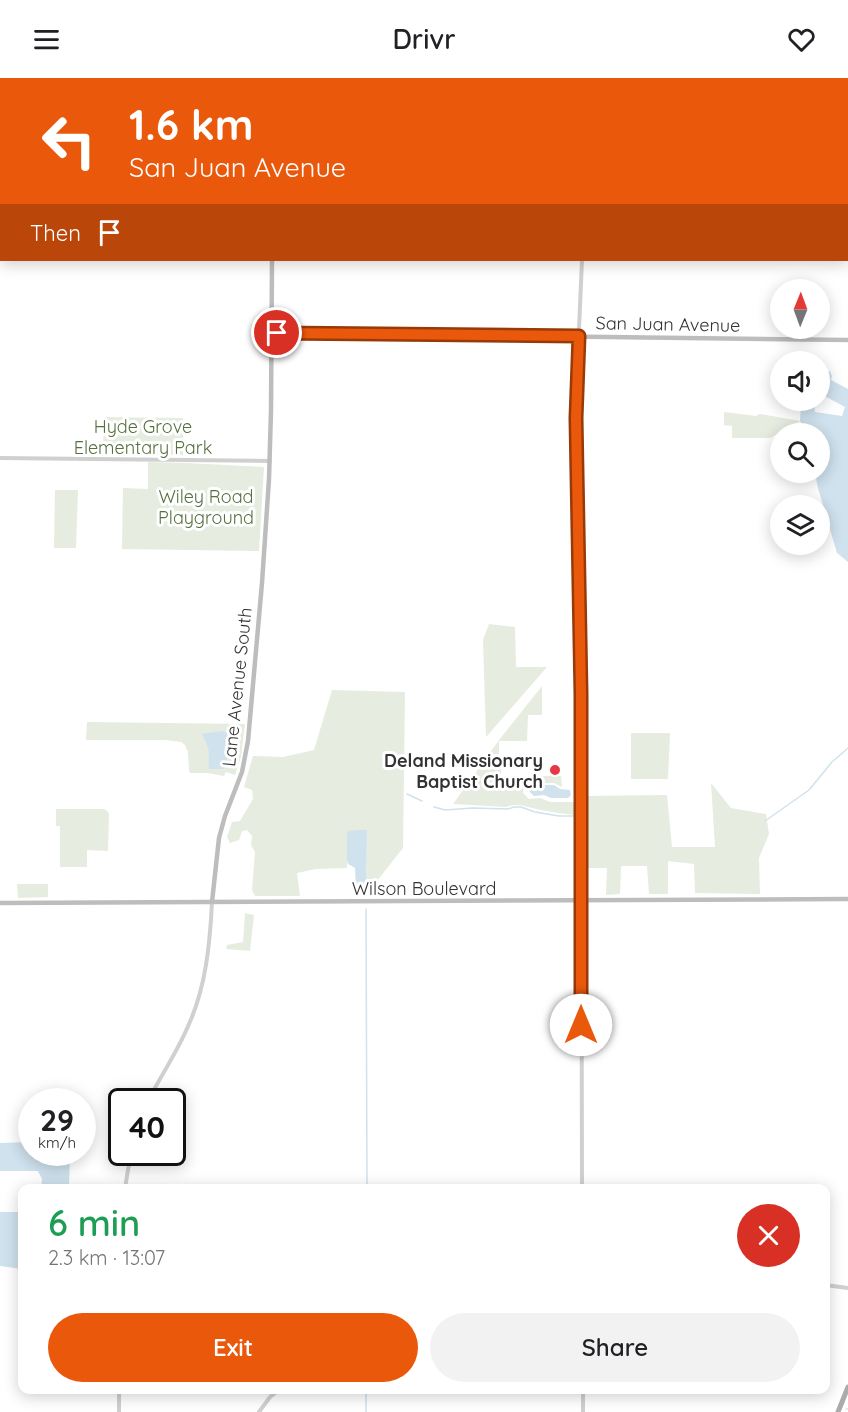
<!DOCTYPE html>
<meta charset="utf-8">
<style>
body{margin:0;font-family:Quicksand,sans-serif;background:#f2f2f2;color:#202124;height:100vh;display:flex;flex-direction:column;font-size:22px;white-space:nowrap}
*{box-sizing:border-box;margin:0}
p{font-size:20px;color:#757577}
.icon{flex:none;width:33px;height:33px;fill:none;stroke:currentColor;stroke-width:2;stroke-linecap:round;stroke-linejoin:round}
.map{position:relative;flex:1;overflow:hidden}
.drawer{position:absolute;left:18px;top:1106px;width:812px;height:210px;display:flex;flex-direction:column;background:#fff;border-radius:12px;box-shadow:0 3px 15px #0003}
.drawer>*{flex:none}
.banner{position:absolute;left:0px;top:0px;width:849px;height:183px;box-shadow:0 3px 15px #0003;background:#ea580c;color:#fff;overflow:hidden}
.needle{width:39px;rotate:1deg}
.fabs{position:absolute;left:770px;top:201px;display:grid;gap:12px}
.fabs a{display:grid;place-items:center;width:60px;height:60px;border-radius:50%;background:#fff;box-shadow:0 3px 15px #0003;font-size:30px}
.speed{position:absolute;left:18px;top:1010px;display:flex;gap:12px;font-size:30px;font-weight:700;text-align:center}
.speed>*{display:grid;place-content:center;width:78px;height:78px;border-radius:50%;background:#fff;box-shadow:0 3px 15px #0003;line-height:1}
.speed small{font-size:15px;font-weight:400}
.speed .limit{border:3px solid #111;border-radius:9px;background:#fff;color:#111}
.pin{position:absolute;display:grid;place-items:center;width:51px;height:51px;color:#fff;margin:-26px;border:3px solid #fff;border-radius:50%;box-shadow:0 2px 6px #0007}
.me{position:absolute;width:66px;margin:-33px;rotate:0deg;stroke-linejoin:round;filter:drop-shadow(0 0 4px #0008)}
.turn{display:flex;align-items:center;gap:21px;height:126px;padding:0 30px;font-size:27px}
.turn .icon{width:78px;height:78px;stroke-width:2.5}
.turn b{display:block;font-size:42px;line-height:51px}
.then{display:flex;align-items:center;height:57px;padding:0 30px;background:#0003;gap:12px;font-size:22px}
.round{display:grid;place-items:center;flex:none;width:63px;height:63px;border-radius:32px;background:#f2f2f2}
.head{display:flex;align-items:center;justify-content:space-between;height:102px;padding:0 30px}
h1{font-size:36px;font-weight:600;line-height:45px;color:#1e9e55}
.primary-button{display:flex;gap:12px;margin-top:auto;padding:12px 30px}
.primary-button a{flex:1;height:69px;border-radius:36px;background:#ea580c;color:#fff;font-size:24px;font-weight:600;line-height:69px;text-align:center}
.primary-button a+a{background:#f2f2f2;color:#202124}
header{display:flex;justify-content:space-between;align-items:center;height:78px;padding:0 30px;background:#fff;font-size:27px;font-weight:600}
.map>svg:first-child{display:block}
</style>
<header><svg class="icon" aria-label="menu" viewBox="0 0 24 24"><path d="M4 6h16M4 12h16M4 18h16"/></svg>Drivr<svg class="icon" aria-label="heart" viewBox="0 0 24 24"><path d="M12 20l-8-8c-3-5 5-10 8-4 3-6 11-1 8 4z"/></svg></header>
<div class="map">
<svg width="848" height="1334" viewBox="0 0 848 1334">
<rect width="100%" height="100%" fill="#fff"/>
<path fill="#e6ecdf" d="M389 0H840V1L389 2Z
M724 334 756 338 760 336 800 343 770 360H732V348L724 347Z
M104 339 183 340V377L103 376Z
M148 384 186 385 264 389 259 473 122 471 123 410 148 411Z
M55 412H78L76 470H54Z
M489 546 515 549 516 589H547L486 659 483 562Z
M542 608V637H528L527 663H499V681L501 682V698H561L562 709 554 705H524L523 715 529 721 540 720 550 724H576V737C564 736 552 734 541 732 529 730 518 724 506 729L453 726 499 662Z
M332 612 405 614 403 770 373 808 369 809 366 807 367 753H349L347 790 316 791 297 795 300 818H255L252 812 255 774 251 767 252 758 247 752 242 753 239 762 230 765 227 759 232 744 240 743 253 721 252 712 244 709 253 678 283 679 314 672Z
M87 644 245 646 241 678 235 697 226 694 224 698 207 695H190L189 692 188 674 185 667 181 664 166 662H86Z
M631 655H670L668 701H631Z
M711 705 731 730 766 736 769 756 759 780 760 816 695 815 694 786 668 783V816H649L647 788H621L620 816 606 817 607 790H585L586 718 667 717 672 769H715Z
M56 731H104L107 733 109 736 108 773 87 772V789H60V748H56Z
M17 806H48V819L18 820Z
M245 835 254 837 250 873 226 871 227 867 243 864Z"/>
<path fill="#cfe2ee" d="M830 293 832 298 831 302 848 311V484L837 475 818 410 815 395 819 394V387L823 382 825 360H819V356L807 355 800 343 801 323H814L815 334 842 338 845 329 819 315V300Z
M222 653 227 655V688L223 691H209C208 684 210 677 208 670 207 665 204 661 202 656Z
M529 707H554L560 711 570 712 571 717 568 720H551L544 717 534 718 527 711Z
M357 752H367L366 812 363 815 356 814 355 790 348 786 347 782V755L349 753Z
M31 1064 32 1074H70L69 1110H41L42 1101 38 1093H0V1065Z
M0 1134H22V1191L0 1188Z"/>
<g fill="none" stroke-linecap="round" stroke-linejoin="round">
<path stroke="#cfe2ee" stroke-width="1.5" d="M407 716 422 723
M434 729 445 732 473 730 508 731 514 729H521L535 734 559 738H576
M765 743 809 712 832 684 848 670
M366 831 367 1110
M682 1311 695 1313
M846 1331H848
M366 1334V1311"/>
<path stroke="#d0d0d0" stroke-width="4" d="M0 119H2
M582 182 576 320 581 616 582 1110
M0 380 270 383
M148 1023C161 997 178 973 189 946 206 908 210 865 212 824
M125 1110 131 1074
M825 1207 848 1210
M119 1334V1311
M259 1334 270 1319 280 1311
M583 1334V1311"/>
<path stroke="#bdbdbd" stroke-width="4.5" d="M274 2V0
M272 255 848 262
M212 824 219 760 225 738 242 694 248 663 262 505 269 401 271 332 272 182
M0 825 848 821"/>
<path stroke="#ababab" stroke-width="5" d="M838 1334 848 1309"/>
</g>
<g fill="none" stroke-linecap="round" stroke-linejoin="round">
<defs>
<path id="route" d="M277 255 579 258 576 340 581 616V947"/>
</defs>
<use href="#route" stroke="#983908" stroke-width="15"/>
<use href="#route" stroke="#ea580c" stroke-width="10"/>
</g>
<circle fill="#e63946" stroke="#fff" stroke-width="2" cx="555" cy="692" r="6"/>
<g text-anchor="middle" dominant-baseline="central" stroke-width="6" stroke-linejoin="round" paint-order="stroke">
<g font-size="18" fill="#333" stroke="#fff">
<text transform="translate(668 246) rotate(1)">San Juan Avenue</text>
<text transform="translate(237 609) rotate(-84)">Lane Avenue South</text>
<text x="424" y="810">Wilson Boulevard</text>
</g>
<g font-size="18" fill="#56703f" stroke="#fff">
<text x="143" y="348">Hyde Grove<tspan x="143" dy="21">Elementary Park</tspan></text>
<text x="206" y="418">Wiley Road<tspan x="206" dy="21">Playground</tspan></text>
</g>
<g font-size="18" font-weight="bold" fill="#333" stroke="#fff" text-anchor="end">
<text x="543" y="682">Deland Missionary<tspan x="543" dy="21">Baptist Church</tspan></text>
</g>
</g>
</svg>
<div class="fabs">
<a><svg class="needle" viewBox="-14 -14 28 28"><path d="M0-13l5 13h-10z" fill="#e53935"/><path d="M0 13l5-13h-10z" fill="#757577"/></svg></a>
<a><svg class="icon" aria-label="sound" viewBox="0 0 24 24"><path d="M4 9h4l5-4v14l-5-4H4zM17 9q2 3 0 6"/></svg></a>
<a><svg class="icon" aria-label="search" viewBox="0 0 24 24"><circle cx="10" cy="10" r="6"/><path d="M15 15l6 6"/></svg></a>
<a><svg class="icon" aria-label="layers" viewBox="0 0 24 24"><path d="M12 4l9 5-9 5-9-5zM3 14l9 5 9-5"/></svg></a>
</div>
<div class="speed"><div>29<small>km/h</small></div><div class="limit">40</div></div>
<div class="pin" style="left:277px;top:255px;background:#d93025"><svg class="icon" aria-label="arrive" viewBox="0 0 24 24"><path d="M6 21V4h12l-3 4 3 4H6"/></svg></div>
<svg class="me" style="left:581px;top:947px" viewBox="-20 -20 40 40"><circle r="19" fill="#fff"/><path d="M0-13L10 11 0 6-10 11z" fill="#ea580c"/></svg>
<div class="banner">
<div class="turn"><svg class="icon" aria-label="left" viewBox="0 0 24 24"><path d="M17 20v-9H6M10 6l-5 5 5 5"/></svg><div><b>1.6 km</b>San Juan Avenue</div></div>
<div class="then">Then<svg class="icon" aria-label="arrive" viewBox="0 0 24 24"><path d="M6 21V4h12l-3 4 3 4H6"/></svg></div>
</div>
<section class="drawer">
<div class="head"><div><h1>6 min</h1><p>2.3 km · 13:07</p></div><a class="round" style="background:#d93025;color:#fff"><svg class="icon" aria-label="close" viewBox="0 0 24 24"><path d="M6 6l12 12M18 6L6 18"/></svg></a></div>
<div class="primary-button"><a>Exit</a><a>Share</a></div>
</section>
</div>
